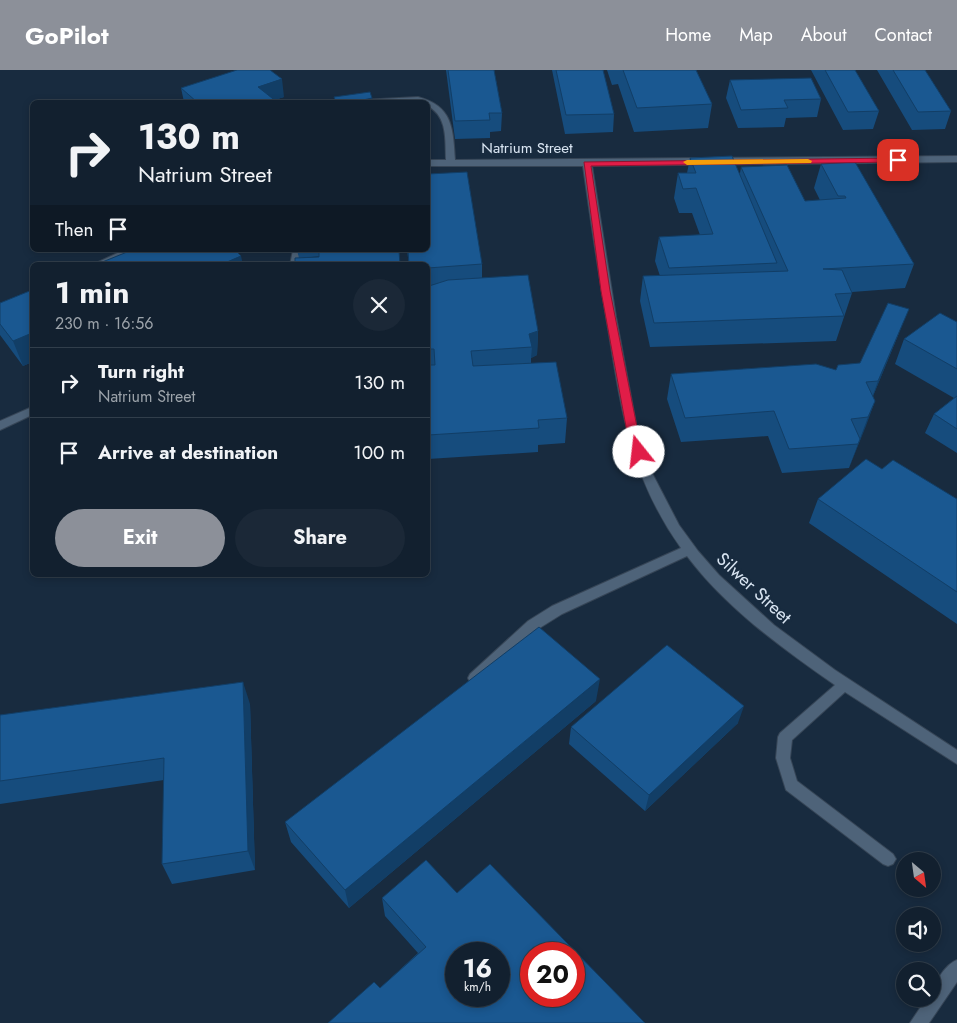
<!DOCTYPE html>
<meta charset="utf-8">
<style>
body{margin:0;font-family:Jost,sans-serif;background:#1b2837;color:#f1f3f6;height:100vh;display:flex;flex-direction:column;font-size:19px;white-space:nowrap}
*{box-sizing:border-box;margin:0}
p{font-size:16px;color:#9ca3aa}
.icon{flex:none;width:28px;height:28px;fill:none;stroke:currentColor;stroke-width:2;stroke-linecap:round;stroke-linejoin:round}
.map{position:relative;flex:1;overflow:hidden}
.sheet{position:absolute;left:30px;top:192px;width:400px;height:315px;display:flex;flex-direction:column;background:#12202f;border-radius:8px;box-shadow:0 2px 8px #0003,0 0 0 1px #313e4b}
.sheet>*{flex:none}
.banner{position:absolute;left:30px;top:30px;width:400px;height:152px;border-radius:8px;box-shadow:0 2px 8px #0003,0 0 0 1px #313e4b;background:#12202f;color:#f1f3f6;overflow:hidden}
.needle{width:32px;rotate:151deg}
.tools{position:absolute;left:896px;top:782px;display:grid;gap:10px}
.tools a{display:grid;place-items:center;width:45px;height:45px;border-radius:50%;background:#12202f;box-shadow:0 2px 8px #0003,0 0 0 1px #313e4b;font-size:25px}
.speed{position:absolute;left:445px;top:872px;display:flex;gap:10px;font-size:25px;font-weight:700;text-align:center}
.speed>*{display:grid;place-content:center;width:65px;height:65px;border-radius:50%;background:#12202f;box-shadow:0 2px 8px #0003,0 0 0 1px #313e4b;line-height:1}
.speed small{font-size:12px;font-weight:400}
.speed .limit{border:8px solid #d22;background:#fff;color:#111}
.pin{position:absolute;display:grid;place-items:center;width:42px;height:42px;color:#fff;margin:-21px;border-radius:10px;box-shadow:0 2px 8px #0006}
.me{position:absolute;width:55px;margin:-28px;rotate:344deg;stroke-linejoin:round;filter:drop-shadow(0 0 4px #0008)}
.turn{display:flex;align-items:center;gap:18px;height:105px;padding:0 25px;font-size:22px}
.turn .icon{width:65px;height:65px;stroke-width:2.5}
.turn b{display:block;font-size:35px;line-height:42px}
.then{display:flex;align-items:center;height:48px;padding:0 25px;background:#0003;gap:10px;font-size:19px}
.round{display:grid;place-items:center;flex:none;width:52px;height:52px;border-radius:26px;background:#1b2837}
.head{display:flex;align-items:center;justify-content:space-between;height:85px;padding:0 25px}
h1{font-size:30px;font-weight:700;line-height:38px}
.action{display:flex;gap:10px;margin-top:auto;padding:10px 25px}
.action a{flex:1;height:58px;border-radius:30px;background:#8c9099;color:#fff;font-size:20px;font-weight:700;line-height:58px;text-align:center}
.action a+a{background:#1b2837;color:#f1f3f6}
ul{padding:0;list-style:none}
li{display:flex;align-items:center;gap:15px;height:70px;padding:0 25px;border-top:1px solid #313e4b}
li div{flex:1}
li b{display:block;font-size:19px}
li em{font-style:normal}
header{display:flex;align-items:center;gap:30px;box-sizing:border-box;height:70px;padding:0 25px;background:#8c9099;color:#fff}
header strong{font-size:24px}
nav{display:flex;gap:28px;margin-inline-start:auto;font-size:18px}
.map>svg:first-child{display:block}
</style>
<header>
<strong>GoPilot</strong>
<nav><a>Home</a><a>Map</a><a>About</a><a>Contact</a></nav>
</header>
<div class="map">
<svg width="957" height="953" viewBox="0 0 957 953">
<rect width="100%" height="100%" fill="#182b3f"/>
<g fill="none" stroke-linecap="round" stroke-linejoin="round">
<defs>
<path id="lane" d="M418 27C453 36 453 59 455 90L957 86V92L592 96 616 247 638 364 651 401 679 455 698 481 719 505 774 555 835 600 957 680V694L845 622 792 670 790 688 797 711 893 784 896 789 893 794 888 796 883 794 786 720 776 688 778 667 780 663 835 615C782 578 726 538 687 486L562 544 538 559 480 612 475 614 470 612 468 608 470 604 528 551 552 536 681 478C632 409 622 345 609 264 599 208 591 152 583 96H428V90H446C445 70 448 47 428 36V32H357L361 30Z
M124 180H137L105 195H92Z
M293 180H303L300 195H290Z
M32 337V345L0 360V351Z
M957 890V912L929 953H910L926 929H932C932 916 944 895 957 890Z"/>
</defs>
<use href="#lane" stroke="#364556" stroke-width="2"/>
<use href="#lane" fill="#4e6379" fill-rule="evenodd"/>
</g>
<path fill="#164c7d" d="M446 0H494L502 43 501 61 490 62V68L455 69Z
M552 0H603L614 44 613 62 565 64Z
M607 0H696L712 34 708 58 634 62 618 14 612 15Z
M811 0H855L879 41 873 59 843 60Z
M877 0H925L951 41 945 59 912 60Z
M730 10 821 29 817 47 786 48 784 57 738 58 726 28Z
M181 18 284 27 274 30 277 32H184Z
M690 88 740 103 741 97 805 131 820 130 814 118 821 94 914 194 905 218 852 222V223L836 271 650 277 640 231 643 206H660L655 191 659 167 700 165 692 143H679L674 128 678 103H687Z
M297 180H399L299 188Z
M407 180H428L482 194V208L538 261 537 285 531 288V293L567 348 565 373 538 375V382L428 389V226H430L429 217H428V195H409Z
M32 220V292L23 296 0 265V233Z
M957 252V383L925 363 934 344 954 328 895 294 904 269Z
M899 263 873 326 875 331 849 398 782 403 768 366 681 372 667 329 671 304 836 300 860 293Z
M882 399 957 429V554L809 453 818 429Z
M596 631 349 838 291 772 285 752Z
M250 634 255 800 172 814 162 794 164 710 0 734V645Z
M738 653 645 741 569 674 571 657Z
M457 823 645 953 380 918 418 883 385 846 382 828Z"/>
<path fill="#123e66" d="M282 9 284 27 268 32 258 17Z
M372 28 373 32H363V30Z
M241 186 243 195H220Z
M909 239 899 263 869 336 878 311Z
M538 261 537 285 531 288 532 277 529 264Z
M32 263V292L23 296 13 271Z
M875 331 866 356 849 398 868 347Z
M600 609 596 631 349 838 345 820Z
M243 612 250 634 255 800 248 781Z
M744 636 738 653 645 741 649 725Z"/>
<path fill="#1a5891" stroke="#123e66" fill-rule="evenodd" d="M237 0H270L282 9 258 17 277 32H197L181 18Z
M448 0H494L502 43H489L490 50 455 51Z
M556 0H603L614 44 566 45Z
M623 0H696L712 34 637 38Z
M825 0H855L879 41 848 42Z
M893 0H925L951 41 918 42Z
M811 8 821 29 784 30 788 38 741 40 730 10Z
M370 22 372 28 363 30 364 32H336L334 27Z
M732 86 777 193 669 198 659 167 713 164 696 118 683 119 678 103H696L690 88Z
M855 92 914 194 823 199 842 200 852 223 835 224 844 246 654 253 643 206 788 201 741 97 787 95 805 131 846 128 845 126H838L821 94Z
M467 102 482 194 428 198V195H409L408 180H428V104Z
M132 180H235L241 186 220 195H95Z
M319 180H399L400 195H295V188L319 187Z
M528 205 538 261 529 264 532 277 471 281 473 296 556 292 567 348 538 350 539 358 428 365V295H435L434 279H428V226H430L429 216 448 210Z
M32 220V263L13 271 0 254V233Z
M888 233 909 239 878 311 866 312 875 331 868 347 851 349 860 369 858 374 789 379 774 341 685 348 671 304 816 294 836 300 838 295 860 293Z
M940 243 957 252V299L904 269Z
M957 326V359L934 344Z
M866 389 882 399 893 390 957 429V522L818 429Z
M539 557 600 609 345 820 285 752Z
M667 575 744 636 649 725 571 657Z
M243 612 248 781 162 794 164 688 0 711V645Z
M426 790 457 823 490 794 645 953H328L374 912 380 918 426 877 382 828ZM456 884H499V926H456ZM531 884H574V926H531Z"/>
<path fill="#e11d48" stroke="#92132f" d="M898 88 903 90 901 92 591 96 610 221 638 362 644 382 642 384H635L627 362 601 221 584 92Z"/>
<path fill="#f59e0b" d="M808 89 812 91 811 93 687 95 683 92 687 90Z"/>
<g text-anchor="middle" dominant-baseline="central" stroke-width="5" stroke-linejoin="round" paint-order="stroke">
<g font-size="15" fill="#d9e5f2" stroke="#182b3f">
<text x="527" y="78">Natrium Street</text>
</g>
<g font-size="18" fill="#d9e5f2" stroke="#182b3f">
<text transform="translate(754 518) rotate(43)">Silwer Street</text>
</g>
</g>
</svg>
<div class="tools">
<a><svg class="needle" viewBox="-14 -14 28 28"><path d="M0-13l5 13h-10z" fill="#e53935"/><path d="M0 13l5-13h-10z" fill="#9ca3aa"/></svg></a>
<a><svg class="icon" aria-label="sound" viewBox="0 0 24 24"><path d="M4 9h4l5-4v14l-5-4H4zM17 9q2 3 0 6"/></svg></a>
<a><svg class="icon" aria-label="search" viewBox="0 0 24 24"><circle cx="10" cy="10" r="6"/><path d="M15 15l6 6"/></svg></a>
</div>
<div class="speed"><div>16<small>km/h</small></div><div class="limit">20</div></div>
<div class="pin" style="left:898px;top:90px;background:#d93025"><svg class="icon" aria-label="arrive" viewBox="0 0 24 24"><path d="M6 21V4h12l-3 4 3 4H6"/></svg></div>
<svg class="me" style="left:639px;top:382px" viewBox="-20 -20 40 40"><circle r="19" fill="#fff"/><path d="M0-13L10 11 0 6-10 11z" fill="#e11d48"/></svg>
<div class="banner">
<div class="turn"><svg class="icon" aria-label="right" viewBox="0 0 24 24"><path d="M7 20v-9h11M14 6l5 5-5 5"/></svg><div><b>130 m</b>Natrium Street</div></div>
<div class="then">Then<svg class="icon" aria-label="arrive" viewBox="0 0 24 24"><path d="M6 21V4h12l-3 4 3 4H6"/></svg></div>
</div>
<section class="sheet">
<div class="head"><div><h1>1 min</h1><p>230 m · 16:56</p></div><a class="round"><svg class="icon" aria-label="close" viewBox="0 0 24 24"><path d="M6 6l12 12M18 6L6 18"/></svg></a></div>
<ul>
<li><svg class="icon" aria-label="right" viewBox="0 0 24 24"><path d="M7 20v-9h11M14 6l5 5-5 5"/></svg><div><b>Turn right</b><p>Natrium Street</p></div><em>130 m</em></li>
<li><svg class="icon" aria-label="arrive" viewBox="0 0 24 24"><path d="M6 21V4h12l-3 4 3 4H6"/></svg><div><b>Arrive at destination</b></div><em>100 m</em></li>
</ul>
<div class="action"><a>Exit</a><a>Share</a></div>
</section>
</div>
